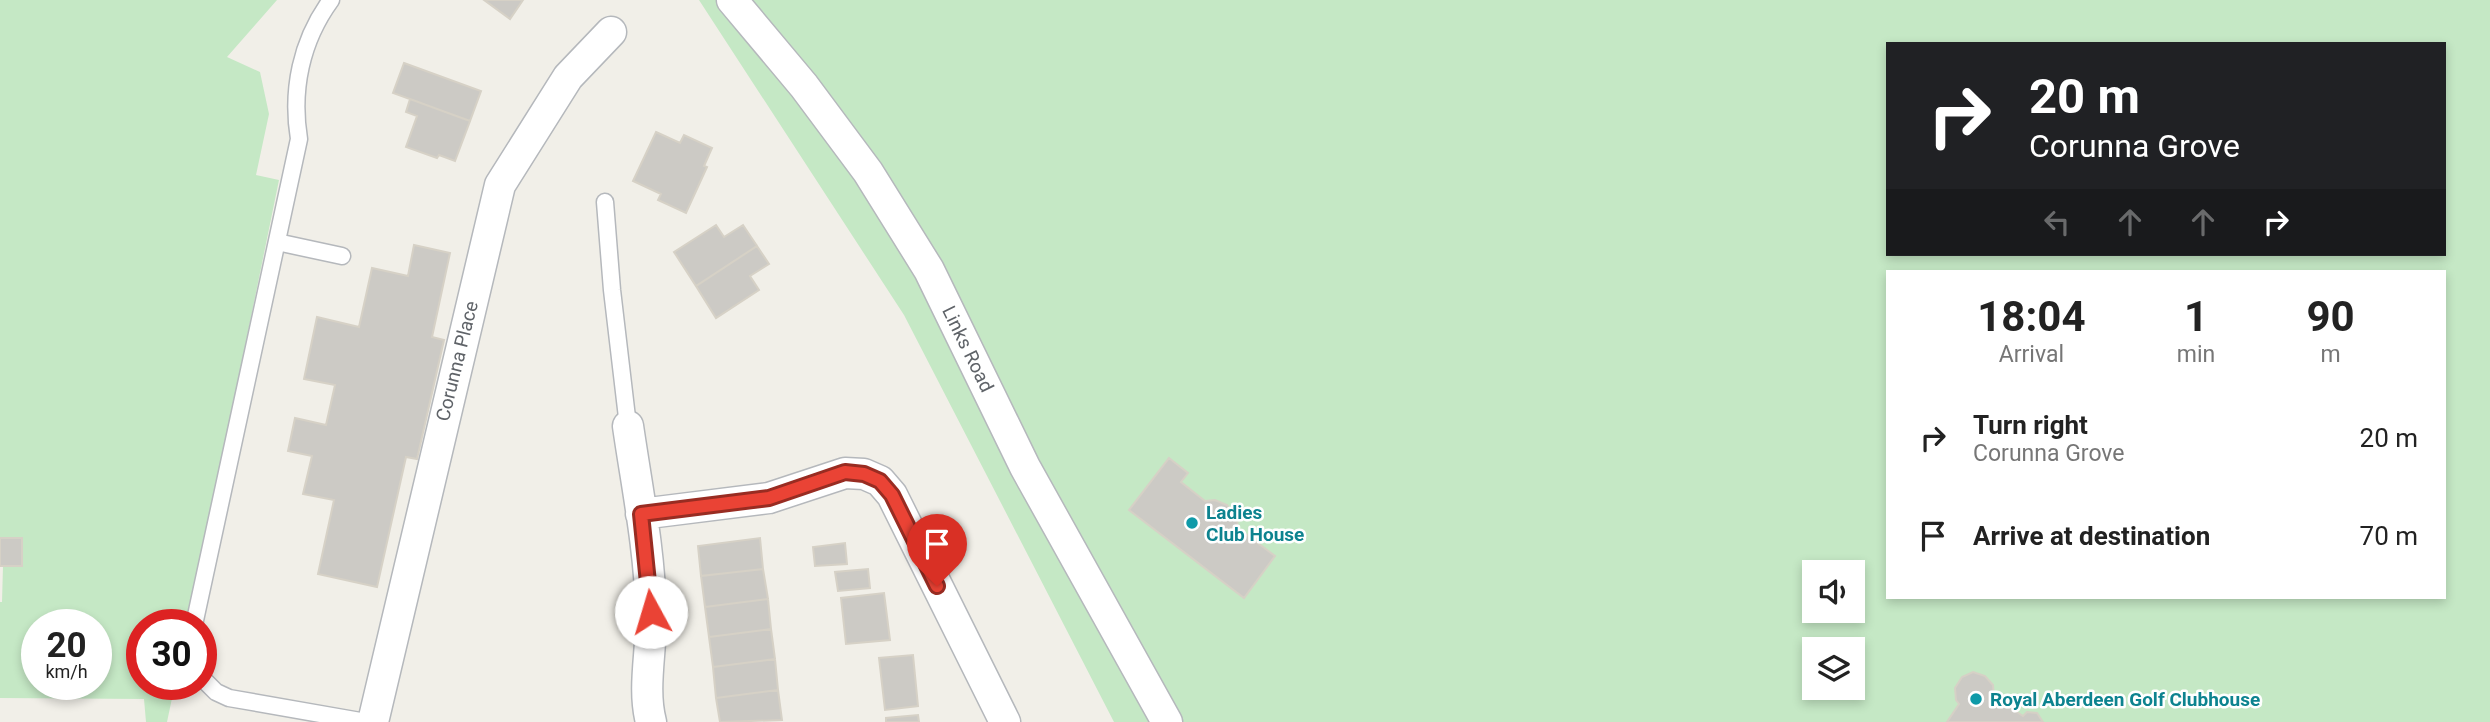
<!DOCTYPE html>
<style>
body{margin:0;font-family:Roboto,sans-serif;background:#f6f6f6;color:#222;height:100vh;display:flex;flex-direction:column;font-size:26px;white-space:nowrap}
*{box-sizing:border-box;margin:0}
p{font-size:23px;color:#767676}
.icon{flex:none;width:38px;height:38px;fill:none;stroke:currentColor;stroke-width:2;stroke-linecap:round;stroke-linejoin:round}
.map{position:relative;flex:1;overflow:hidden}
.details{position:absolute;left:1886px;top:270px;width:560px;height:329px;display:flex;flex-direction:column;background:#fff;border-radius:0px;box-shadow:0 4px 10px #0003}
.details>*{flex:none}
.banner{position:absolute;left:1886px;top:42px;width:560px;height:214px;border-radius:0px;box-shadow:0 4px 10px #0003;background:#202124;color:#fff;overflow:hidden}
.buttons{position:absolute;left:1802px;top:560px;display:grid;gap:14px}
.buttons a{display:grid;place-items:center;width:63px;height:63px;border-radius:0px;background:#fff;box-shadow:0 4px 10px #0003;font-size:35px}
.speed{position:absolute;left:21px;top:609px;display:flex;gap:14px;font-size:35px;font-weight:700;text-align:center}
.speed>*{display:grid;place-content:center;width:91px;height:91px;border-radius:50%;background:#fff;box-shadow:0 4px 10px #0003;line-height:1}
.speed small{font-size:18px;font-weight:400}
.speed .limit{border:10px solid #d22;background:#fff;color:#111}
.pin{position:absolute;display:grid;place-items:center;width:60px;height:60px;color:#fff;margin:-72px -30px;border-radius:50% 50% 50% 0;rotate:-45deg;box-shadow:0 0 7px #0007}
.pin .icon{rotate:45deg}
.me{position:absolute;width:77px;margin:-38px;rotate:354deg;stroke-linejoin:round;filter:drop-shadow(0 0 5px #0008)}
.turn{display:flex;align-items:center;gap:24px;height:147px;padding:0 28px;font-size:32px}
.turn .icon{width:91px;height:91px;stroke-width:2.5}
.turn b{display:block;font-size:49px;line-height:60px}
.lanes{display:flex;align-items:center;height:66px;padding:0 28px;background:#0003;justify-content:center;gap:35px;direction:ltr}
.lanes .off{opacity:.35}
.eta{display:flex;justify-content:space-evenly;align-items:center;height:119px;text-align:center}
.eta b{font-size:42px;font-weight:700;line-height:49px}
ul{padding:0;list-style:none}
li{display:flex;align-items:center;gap:21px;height:98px;padding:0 28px}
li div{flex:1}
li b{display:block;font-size:26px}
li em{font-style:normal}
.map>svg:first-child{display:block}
</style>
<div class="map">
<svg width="2490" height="722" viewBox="0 0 2490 722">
<rect width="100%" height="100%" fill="#f1efe8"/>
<path fill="#c5e8c5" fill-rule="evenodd" d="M0 0H277L227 57 260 72 269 114 256 175 279 180 188 625H142V684H175L167 722H146L144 699 0 698V602H2L3 566 22 565V539L0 538ZM37 625H96V684H37Z
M699 0H2490V722H1114L904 315ZM1888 44H2445V254H1888ZM1888 271H2445V597H1888ZM1815 572H1853V611H1815ZM1815 649H1853V688H1815Z"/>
<path fill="#cccac5" stroke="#d6d1c6" stroke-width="2" d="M484 0H523L510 19Z
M404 63 481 91 470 121 393 93Z
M410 99 470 121 455 161 439 155 437 158 406 147 417 116 406 112Z
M656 132 680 143 684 135 712 148 704 166 707 167 686 213 658 200 661 194 633 181Z
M716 225 724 237 743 225 757 246 696 286 674 252Z
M414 245 450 253 432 337 444 340 417 459 406 457 377 587 318 574 334 500 303 494 312 456 288 451 295 418 326 425 335 385 304 379 317 317 359 327 372 268 408 276Z
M757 246 769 264 750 276 759 290 716 318 696 286Z
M1169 458 1188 473 1181 482 1205 501 1215 500 1227 505 1237 518 1238 528 1275 556 1244 598 1129 510Z
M0 538H22V566H0Z
M760 538 763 569 701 576 698 546Z
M845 543 847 564 815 566 813 547Z
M763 569 768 599 705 607 701 576Z
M868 569 870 588 838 591 835 572Z
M884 593 890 640 846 644 841 598Z
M768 599 771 629 709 637 705 607Z
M771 629 775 659 713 667 709 637Z
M913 655 918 706 885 710 879 658Z
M775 659 778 690 716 698 713 667Z
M1973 672 1985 676 1993 685 1994 697 2023 716 2027 712 2037 713 2043 722H1947L1959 704 1956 700 1955 688 1962 677Z
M778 690 782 720 720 722 716 698Z
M918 715 919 722H886V718Z"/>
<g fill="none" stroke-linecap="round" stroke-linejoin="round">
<defs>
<path id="service" d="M605 202 612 290 628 426
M277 242 342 256
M194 625 299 139C291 90 301 41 331 0
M201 677 216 692 229 698 366 722"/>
<path id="minor" d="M732 0 804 86 868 172 929 270 1025 467 1167 722
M628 426C637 488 650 551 651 614 652 650 642 688 651 722
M641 514 769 498 845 473 864 474 880 481 892 495 1005 722
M373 722 500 185 568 77 611 32"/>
</defs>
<use href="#service" stroke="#b5b8bc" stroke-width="19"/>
<use href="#minor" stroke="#b5b8bc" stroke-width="33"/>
<use href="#service" stroke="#fff" stroke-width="16"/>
<use href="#minor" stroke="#fff" stroke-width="30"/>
</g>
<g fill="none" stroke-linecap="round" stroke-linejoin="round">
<defs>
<path id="route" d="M651 612 641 514 769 498 845 472 864 474 880 481 892 495 937 586"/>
</defs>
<use href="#route" stroke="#982c22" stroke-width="18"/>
<use href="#route" stroke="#ea4335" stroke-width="12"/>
</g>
<g fill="#0f9aa8" stroke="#fff" stroke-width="2.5">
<circle cx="1192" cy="523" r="7"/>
<circle cx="1976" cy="699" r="7"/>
</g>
<g text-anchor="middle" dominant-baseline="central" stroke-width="5" stroke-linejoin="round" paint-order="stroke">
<g font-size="19" fill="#5f6368" stroke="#fff">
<text transform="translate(968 349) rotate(64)">Links Road</text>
<text transform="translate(457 361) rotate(-76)">Corunna Place</text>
</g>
<g font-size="19" font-weight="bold" fill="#0d838f" stroke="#fff" text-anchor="start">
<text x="1206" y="512">Ladies<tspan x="1206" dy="22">Club House</tspan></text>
<text x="1990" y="699">Royal Aberdeen Golf Clubhouse</text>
</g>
</g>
</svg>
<div class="buttons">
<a><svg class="icon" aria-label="sound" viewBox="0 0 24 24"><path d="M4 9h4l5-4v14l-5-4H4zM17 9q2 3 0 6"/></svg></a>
<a><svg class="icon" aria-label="layers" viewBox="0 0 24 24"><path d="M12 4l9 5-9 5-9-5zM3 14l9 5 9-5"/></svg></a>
</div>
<div class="speed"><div>20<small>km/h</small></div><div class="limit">30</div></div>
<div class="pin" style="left:937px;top:586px;background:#d93025"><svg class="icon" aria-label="arrive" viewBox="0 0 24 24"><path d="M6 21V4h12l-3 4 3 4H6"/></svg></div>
<svg class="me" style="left:651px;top:612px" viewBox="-20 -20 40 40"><circle r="19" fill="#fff"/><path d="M0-13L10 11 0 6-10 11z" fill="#ea4335"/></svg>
<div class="banner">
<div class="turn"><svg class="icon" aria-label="right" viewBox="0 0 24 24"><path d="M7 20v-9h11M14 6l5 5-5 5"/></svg><div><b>20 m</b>Corunna Grove</div></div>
<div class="lanes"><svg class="icon off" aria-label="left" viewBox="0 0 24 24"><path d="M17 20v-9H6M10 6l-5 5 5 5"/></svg><svg class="icon off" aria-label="ahead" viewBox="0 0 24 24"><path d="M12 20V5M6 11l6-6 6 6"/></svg><svg class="icon off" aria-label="ahead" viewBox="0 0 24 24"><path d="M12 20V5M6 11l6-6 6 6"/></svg><svg class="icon" aria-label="right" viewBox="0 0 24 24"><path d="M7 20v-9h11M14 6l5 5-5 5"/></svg></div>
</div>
<section class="details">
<div class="eta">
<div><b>18:04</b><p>Arrival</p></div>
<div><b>1</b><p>min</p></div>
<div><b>90</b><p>m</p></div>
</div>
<ul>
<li><svg class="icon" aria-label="right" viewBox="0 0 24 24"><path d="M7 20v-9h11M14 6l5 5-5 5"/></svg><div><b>Turn right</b><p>Corunna Grove</p></div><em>20 m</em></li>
<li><svg class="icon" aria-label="arrive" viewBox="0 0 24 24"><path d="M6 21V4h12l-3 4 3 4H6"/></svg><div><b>Arrive at destination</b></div><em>70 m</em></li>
</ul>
</section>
</div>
